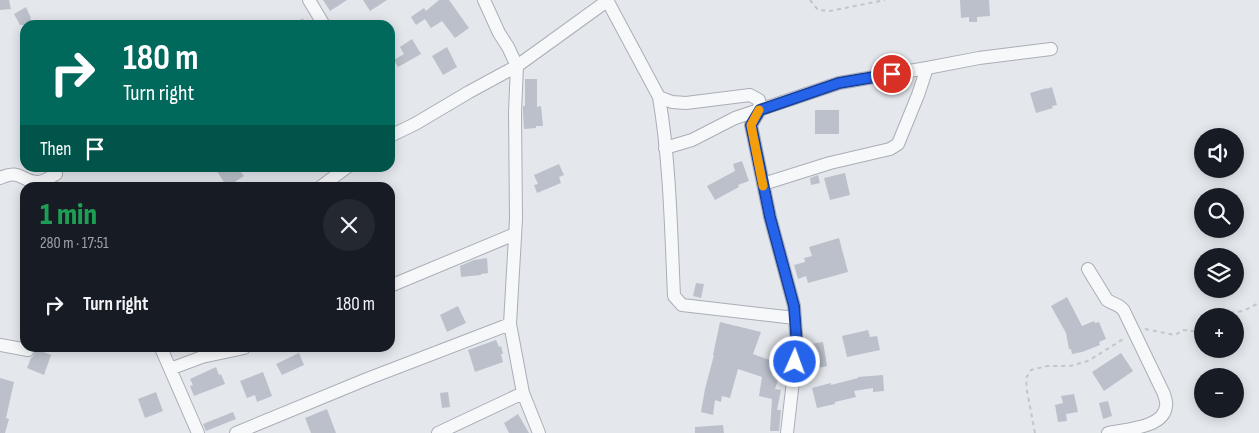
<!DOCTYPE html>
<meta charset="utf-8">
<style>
body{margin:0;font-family:"Sofia Sans Condensed",sans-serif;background:#242831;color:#f1f3f6;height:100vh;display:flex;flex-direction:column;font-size:19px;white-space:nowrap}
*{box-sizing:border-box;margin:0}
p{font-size:16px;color:#9ea1a6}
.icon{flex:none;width:28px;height:28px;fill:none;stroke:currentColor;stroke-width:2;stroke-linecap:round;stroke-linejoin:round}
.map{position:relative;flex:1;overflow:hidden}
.panel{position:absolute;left:20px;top:182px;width:375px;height:170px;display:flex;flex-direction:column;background:#171b24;border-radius:15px;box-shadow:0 2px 12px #0003}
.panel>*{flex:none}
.hud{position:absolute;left:20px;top:20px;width:375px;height:152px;border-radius:15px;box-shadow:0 2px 12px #0003;background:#00695c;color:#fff;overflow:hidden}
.buttons{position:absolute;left:1194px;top:128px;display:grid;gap:10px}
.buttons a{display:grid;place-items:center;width:50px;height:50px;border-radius:50%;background:#171b24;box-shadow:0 2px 12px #0003;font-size:25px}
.pin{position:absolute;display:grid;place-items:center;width:42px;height:42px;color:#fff;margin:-21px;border:2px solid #fff;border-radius:50%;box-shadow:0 1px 5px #0007}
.me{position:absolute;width:55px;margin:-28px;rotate:2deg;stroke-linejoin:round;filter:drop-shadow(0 0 4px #0008)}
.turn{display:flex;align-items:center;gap:18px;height:105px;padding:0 20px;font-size:22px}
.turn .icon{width:65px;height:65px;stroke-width:2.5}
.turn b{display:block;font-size:35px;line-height:42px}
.then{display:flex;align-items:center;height:48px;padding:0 20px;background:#0003;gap:10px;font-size:19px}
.round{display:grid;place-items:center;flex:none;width:52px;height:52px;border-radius:26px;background:#242831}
.overview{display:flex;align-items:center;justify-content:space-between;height:85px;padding:0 20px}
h1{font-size:30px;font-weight:800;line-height:38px;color:#1e9e55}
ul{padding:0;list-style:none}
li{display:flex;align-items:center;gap:15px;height:75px;padding:0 20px}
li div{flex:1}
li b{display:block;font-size:19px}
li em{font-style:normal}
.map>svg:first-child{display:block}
</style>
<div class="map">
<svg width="1259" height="433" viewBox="0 0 1259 433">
<rect width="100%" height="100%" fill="#e4e7ec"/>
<path fill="#bbc0ca" d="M0 0H9L11 9 0 10Z
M323 0H347L330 11Z
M363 0H387L370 11Z
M439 0H449L469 28 455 38 442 21 431 28 425 19 416 25 411 17 424 8 426 11Z
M960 0H989L990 16 977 17V22H969V17L961 18Z
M26 7 31 18H30L34 25H20L14 14Z
M412 39 421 54 398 67 394 60 404 54 400 47Z
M447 47 457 67 443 75 432 56Z
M525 79H537V107L541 106 543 126H536V128L524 129 523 112V106H525Z
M1052 87 1057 105 1052 106 1053 108 1036 113 1030 93 1047 88V89Z
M815 110H839V134H815Z
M742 161 749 181 738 185 739 187 715 200 707 186 735 171 733 164Z
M559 164 564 175 559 177 561 183 537 193 534 185 538 184 534 175Z
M215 168H238L244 176 227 187Z
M845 173 850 195 830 200 824 178Z
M818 175 820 183 811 185 810 178Z
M839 238 848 272 808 283 806 276 798 279 794 265 805 262 804 258 812 256 809 247Z
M487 258 488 273 481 274V275L461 277 460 266 474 260Z
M696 283 704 284 701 298 693 296Z
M1067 297 1082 326 1094 321 1095 323 1099 322 1106 339 1099 342 1100 345 1082 352 1072 354 1071 349H1069L1066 333 1051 306Z
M458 306 466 323 447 332 440 315Z
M720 322 761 332 753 354 783 365 775 389 781 390 777 410H781L779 431H770L772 399 759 396 762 377 738 369 730 398 722 396 721 402 715 400 713 415 701 412 705 389 714 355H713Z
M868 330 870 337 877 336 880 350 847 357 842 336Z
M496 340 499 347 501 346 503 354H501L503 362 475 372 468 350Z
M823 342 827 366 818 368 817 359H813L810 344Z
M36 349 51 355 44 375 27 368 31 358 34 355Z
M299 353 304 365 282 375 276 364Z
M1121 353 1133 371 1104 391 1092 372Z
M216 367 219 375 221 374 225 384 194 396 190 386 193 385 190 379Z
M263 372 272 396 257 402 255 395 247 398 240 381Z
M883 375 884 391 873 392V388L854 391 856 397 835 402V404L817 408 812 388 831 383V385L858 378V377Z
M0 378 14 382 6 418 9 419 5 433H0Z
M156 392 163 411 145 418 138 399Z
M448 392 450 407 442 408 440 393Z
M1074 394 1078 412 1066 414 1067 421 1058 422 1055 405 1063 403 1061 396Z
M1108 401 1112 416 1103 419 1099 403Z
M327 409 336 433H311L305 418Z
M233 412 236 419 206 431 203 424Z
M518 414 529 433H509L504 423Z
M723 425 724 433H695V427Z"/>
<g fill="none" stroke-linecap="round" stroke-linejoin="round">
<defs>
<path id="minor" d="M309 0 324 25
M484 0 499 33 508 47 517 66 515 112 516 219 510 324 523 393 539 433
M607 0 659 97 672 102 686 103 750 95 759 100 760 110 751 125 770 217 794 306 797 346 787 433
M659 97C670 162 671 230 674 296L682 305 795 318
M390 136 415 124 469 92 517 66 607 1
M665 148 692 140 735 118 839 83 927 68 979 58 1051 49
M0 178C21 168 21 182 38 182 44 182 51 177 56 174
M763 184 830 163 890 149 898 144 918 95 927 68
M319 188 346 168
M1088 269 1107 300C1114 305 1120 304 1124 311L1164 394C1165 398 1167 402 1166 406 1164 428 1126 429 1108 433
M390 286 515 234
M0 345 28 350
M161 348 198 433
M170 369 202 357 244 348
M236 433 367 379 510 324
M438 433 523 393"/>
</defs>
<use href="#minor" stroke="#a9aeb7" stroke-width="14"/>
<path stroke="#c2c5cb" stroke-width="2" stroke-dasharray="4 4" stroke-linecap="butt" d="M810 0 818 10 830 11 885 0
M293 25 307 17
M1223 316 1229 313 1243 311 1259 303
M1145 329 1175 335 1183 330 1198 332 1202 329
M1035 433 1027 391 1026 378 1031 370 1047 366H1070L1088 361 1125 338"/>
<use href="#minor" stroke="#f7f8fa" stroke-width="12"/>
</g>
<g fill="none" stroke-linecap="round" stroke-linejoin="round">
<defs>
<path id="route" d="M795 362 797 346 794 306 770 217 751 125 760 110 839 83 892 74"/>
</defs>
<use href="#route" stroke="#184099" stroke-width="12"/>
<use href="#route" stroke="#2563eb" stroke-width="9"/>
<path stroke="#f59e0b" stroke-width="9" d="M759 110 751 125 763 186"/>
</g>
</svg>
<div class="buttons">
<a><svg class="icon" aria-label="sound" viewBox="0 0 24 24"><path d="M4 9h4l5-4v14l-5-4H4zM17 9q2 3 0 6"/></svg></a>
<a><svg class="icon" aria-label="search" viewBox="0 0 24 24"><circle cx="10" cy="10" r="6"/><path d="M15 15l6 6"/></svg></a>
<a><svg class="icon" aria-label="layers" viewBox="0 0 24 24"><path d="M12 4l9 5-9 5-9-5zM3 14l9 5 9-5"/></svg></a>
<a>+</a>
<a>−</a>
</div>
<div class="pin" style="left:892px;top:74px;background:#d93025"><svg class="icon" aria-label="arrive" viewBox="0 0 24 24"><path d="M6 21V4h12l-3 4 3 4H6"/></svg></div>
<svg class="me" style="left:795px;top:362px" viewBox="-20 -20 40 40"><circle r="17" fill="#2563eb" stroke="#fff" stroke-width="3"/><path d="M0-11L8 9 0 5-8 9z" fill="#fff"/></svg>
<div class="hud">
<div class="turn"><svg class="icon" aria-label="right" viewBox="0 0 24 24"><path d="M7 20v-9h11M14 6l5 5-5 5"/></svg><div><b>180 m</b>Turn right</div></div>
<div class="then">Then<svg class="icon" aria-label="arrive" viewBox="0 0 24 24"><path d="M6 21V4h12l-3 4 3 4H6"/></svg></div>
</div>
<section class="panel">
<div class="overview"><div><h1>1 min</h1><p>280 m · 17:51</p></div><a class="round"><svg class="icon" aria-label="close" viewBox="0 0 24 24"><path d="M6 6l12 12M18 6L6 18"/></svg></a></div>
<ul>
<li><svg class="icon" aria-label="right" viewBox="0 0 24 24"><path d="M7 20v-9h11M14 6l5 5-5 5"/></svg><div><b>Turn right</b></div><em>180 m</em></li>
</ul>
</section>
</div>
